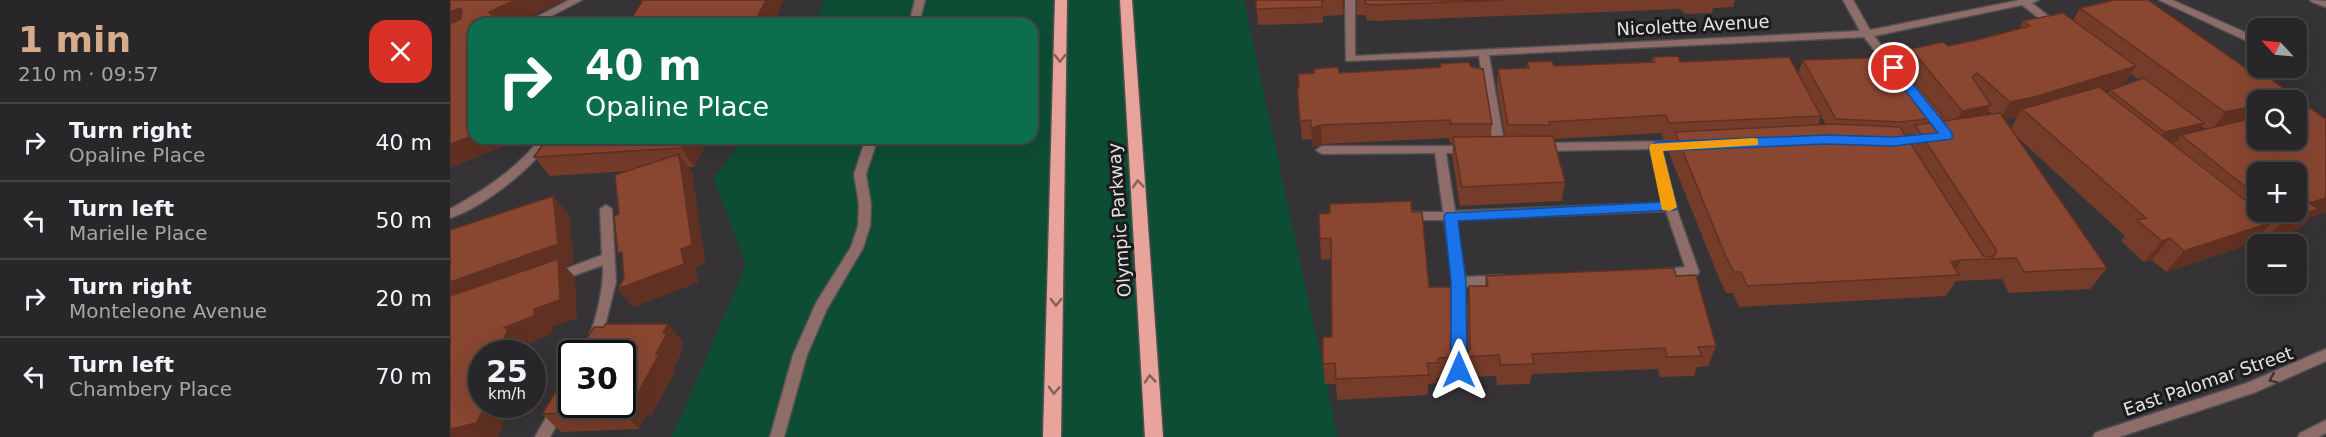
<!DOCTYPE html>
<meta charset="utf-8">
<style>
body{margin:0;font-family:"DejaVu Sans",sans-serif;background:#302e30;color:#f1f3f6;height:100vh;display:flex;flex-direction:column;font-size:22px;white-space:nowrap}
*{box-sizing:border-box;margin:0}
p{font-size:20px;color:#a5a5a8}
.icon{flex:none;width:33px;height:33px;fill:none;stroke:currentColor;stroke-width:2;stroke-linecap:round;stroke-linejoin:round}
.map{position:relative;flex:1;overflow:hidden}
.panel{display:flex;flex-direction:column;background:#282628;width:450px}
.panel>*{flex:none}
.banner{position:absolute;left:18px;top:18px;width:570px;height:126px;border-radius:18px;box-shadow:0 6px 24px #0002,0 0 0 2px #444345;background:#0b6e4f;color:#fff;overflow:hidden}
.needle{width:39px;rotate:296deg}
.tools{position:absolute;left:1797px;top:18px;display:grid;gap:12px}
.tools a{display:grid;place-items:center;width:60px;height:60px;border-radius:12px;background:#282628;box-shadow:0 6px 24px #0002,0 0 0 2px #444345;font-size:30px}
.speed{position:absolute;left:18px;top:340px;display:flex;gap:12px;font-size:30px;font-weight:700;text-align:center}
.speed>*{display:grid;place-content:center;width:78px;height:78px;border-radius:50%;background:#282628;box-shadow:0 6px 24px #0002,0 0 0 2px #444345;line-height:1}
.speed small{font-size:15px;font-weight:400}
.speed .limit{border:3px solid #111;border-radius:9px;background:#fff;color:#111}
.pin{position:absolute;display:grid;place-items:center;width:51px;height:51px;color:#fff;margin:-26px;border:3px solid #fff;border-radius:50%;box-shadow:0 2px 6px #0007}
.me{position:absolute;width:66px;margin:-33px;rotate:0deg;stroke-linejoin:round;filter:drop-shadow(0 0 4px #0008)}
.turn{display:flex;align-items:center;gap:21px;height:126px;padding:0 18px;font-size:27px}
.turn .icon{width:78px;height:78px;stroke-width:2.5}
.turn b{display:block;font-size:42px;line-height:51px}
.round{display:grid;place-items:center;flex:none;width:63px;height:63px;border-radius:18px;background:#302e30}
.summary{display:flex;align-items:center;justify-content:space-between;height:102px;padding:0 18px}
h1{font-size:36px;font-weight:700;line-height:45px;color:#d6ab8b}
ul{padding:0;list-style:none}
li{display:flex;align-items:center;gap:18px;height:78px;padding:0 18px;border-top:2px solid #444345}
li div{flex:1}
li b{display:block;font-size:22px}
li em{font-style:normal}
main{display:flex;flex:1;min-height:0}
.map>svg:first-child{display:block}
</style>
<main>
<section class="panel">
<div class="summary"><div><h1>1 min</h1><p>210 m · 09:57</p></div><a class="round" style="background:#d93025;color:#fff"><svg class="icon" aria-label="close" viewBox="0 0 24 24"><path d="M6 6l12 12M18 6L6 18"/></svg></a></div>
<ul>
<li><svg class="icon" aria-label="right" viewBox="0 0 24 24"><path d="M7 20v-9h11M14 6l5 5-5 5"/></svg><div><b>Turn right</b><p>Opaline Place</p></div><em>40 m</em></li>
<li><svg class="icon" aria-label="left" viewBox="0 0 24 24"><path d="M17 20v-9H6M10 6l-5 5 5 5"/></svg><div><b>Turn left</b><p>Marielle Place</p></div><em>50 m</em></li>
<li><svg class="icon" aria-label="right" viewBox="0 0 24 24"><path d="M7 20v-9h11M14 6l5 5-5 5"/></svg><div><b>Turn right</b><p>Monteleone Avenue</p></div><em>20 m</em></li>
<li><svg class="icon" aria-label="left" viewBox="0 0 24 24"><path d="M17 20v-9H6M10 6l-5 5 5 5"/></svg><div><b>Turn left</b><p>Chambery Place</p></div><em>70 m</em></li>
</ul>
</section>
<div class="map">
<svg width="1876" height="437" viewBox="0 0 1876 437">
<rect width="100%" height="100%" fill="#353336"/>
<path fill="#0d4d33" d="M374 0H794L888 437H222L296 265 263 178 296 138H582V24H366Z"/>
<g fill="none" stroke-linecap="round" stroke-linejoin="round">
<defs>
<path id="service" d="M119 0H132L86 24H73Z
M465 0H475L469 24H459Z
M1709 0H1722L1808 38V43H1801Z
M416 138H428L416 174 421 205 420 226 413 248 377 309 357 355 334 437H320L343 355 366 303 401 247 408 226 409 205 404 174Z
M955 212H1001L1007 216 1001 220H955L949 216Z
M1876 420V433L1868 437H1848L1850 433Z"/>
<path id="minor" d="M895 0H905V56L1410 31 1393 0H1403L1420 30 1570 0H1589L1582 3 1612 27 1607 30 1603 29 1572 5 1424 36 1449 68 1444 71 1440 70 1414 37 1039 55 1055 148 1049 152 1043 148 1029 56 896 61Z
M1860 0 1876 1V7L1862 2Z
M91 138H103C83 168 34 207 0 218V209C35 190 66 169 91 138Z
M1237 141 1241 142 1243 145 1241 148 1211 149 1226 207 1249 272 1247 275 1210 278 1206 276 1204 273 1206 270 1235 267 1216 211 1006 220 1015 277 1052 275 1056 277 1058 280 1056 283 1052 285 1015 287 1016 370 1014 374 1009 376 1004 374 1002 370 1003 282 985 153 872 154 866 150 872 146H1022L1024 149 1018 153H996L1005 211 1213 203 1200 149 1090 151 1084 147 1090 143Z
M156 205 162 209 166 282 151 342 145 354H131C144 330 154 292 153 265L106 282 102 280 100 277 102 274 152 255 150 209Z
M122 378V398L100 437H85L117 380Z"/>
<path id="tertiary" d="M1876 349V361L1806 392 1669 437H1643L1645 433 1650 431 1797 383Z"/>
<path id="primary" d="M605 0H617L611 437H593Z
M670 0H682L713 437H695Z"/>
</defs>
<use href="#service" stroke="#514f52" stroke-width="3"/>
<use href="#minor" stroke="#514f52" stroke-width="3"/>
<use href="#tertiary" stroke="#514f52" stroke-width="3"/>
<use href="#primary" stroke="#514f52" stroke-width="3"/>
<use href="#service" fill="#8e6d68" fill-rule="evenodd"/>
<use href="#minor" fill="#8e6d68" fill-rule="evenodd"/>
<use href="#tertiary" fill="#8e6d68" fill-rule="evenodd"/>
<use href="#primary" fill="#e8a49a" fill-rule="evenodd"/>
</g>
<path fill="#763c2a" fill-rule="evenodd" d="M806 0H895L893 15 873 16V23L808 25Z
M907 0H1285L1283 7 1263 8 1262 13 1235 14 1230 9 925 21 916 20V15H907Z
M1630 8 1803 73 1874 118 1876 117V212L1861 217 1849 229 1816 239 1811 234 1803 243 1716 272 1702 260 1694 262 1671 241 1675 236 1566 136 1657 268 1640 289 1559 293 1552 279 1506 281 1496 296 1289 307 1283 293H1276L1269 278 1219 153 1223 140H1214L1211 133 1104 139 1115 182 1112 201 1010 206 1002 155 1003 143H1000L999 138 872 144 863 147 862 139 852 140 847 88H849L889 73 990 67V64L1021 67 1042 124 1041 136H1055L1047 87 1048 69 1077 68V62L1104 66 1201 62 1203 57 1230 62 1348 74 1353 60 1452 67 1461 49 1498 46 1569 29 1573 21 1623 20ZM1681 74 1689 80 1660 90 1657 93 1654 91 1674 84ZM1808 100H1846L1808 140ZM1538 111 1542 114 1536 115ZM1371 117 1376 124 1368 125ZM1567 117 1561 128 1555 119ZM1751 126 1755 129 1747 131ZM1461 134 1458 140 1455 135ZM1808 172 1846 212H1808Z
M259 138 244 167H238L242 173 255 263 245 267 248 282 183 307 168 289 174 278 169 214 178 171 100 176 84 157Z
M962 212 979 287 1001 349 1008 357 1007 377 987 378V383L978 384V395L887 400 886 384H875L873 364 882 337V259L871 260 870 239Z
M1036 276H1226L1266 346 1258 366 1247 367 1244 376 1210 377 1208 369 1082 374 1080 384 1047 385 1046 376 1012 377 1014 357 1018 352 1017 307 1019 286H1035Z
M218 324 233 342 230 349 232 351 223 369 225 371 202 414 194 418 189 429 111 432 92 414Z"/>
<path fill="#603122" d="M65 0H115L65 24H48L39 12Z
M316 0H334L323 24 307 18Z
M892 0H895L893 15Z
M9 8 23 26 0 36V12Z
M333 17 336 24H329Z
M1686 66 1674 84 1578 114 1572 109 1567 117 1549 121 1560 102Z
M1541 105 1531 124 1502 130 1512 111Z
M1808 105V122L1760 133 1775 112Z
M1754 123 1743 137 1731 135 1727 141 1704 147 1714 132Z
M871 125 872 144 863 147 861 128Z
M24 135V138H56L60 144 0 168V144Z
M237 138H259L244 167 231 148Z
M229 154 242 173 255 263 245 267 248 282 183 307 168 289 231 249Z
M103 196 119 214 124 263 115 266 125 277 127 318 102 327V334L75 345 76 346 74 354H49L0 307V282Z
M1876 198V212L1861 217 1849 229 1816 239 1835 219 1859 203Z
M1822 222 1803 243 1716 272 1734 251Z
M1720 238 1702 260 1694 262 1712 241Z
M1511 260 1501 276V262Z
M218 324 233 342 230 349 232 351 223 369 225 371 202 414 194 418 189 429 172 411 206 354 213 333Z
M34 405H59L51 431 48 437H0V429Z"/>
<path fill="#894631" stroke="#603122" stroke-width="1.5" d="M0 0H65L39 12 48 24H24V135L0 144V24L11 19 12 10 9 8 0 12Z
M193 0H316L307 18 333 17 329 24H178Z
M806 0H877H872V7L806 9Z
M915 0H1053L924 5 916 4Z
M1665 0H1698L1803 73 1810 71 1874 118 1876 117V198L1859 203 1868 209 1835 219 1825 212H1846V172H1808V197L1731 135 1808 117V140H1846V100H1808V105L1775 112 1630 8Z
M1613 13 1686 66 1584 97 1560 102 1527 73 1522 77 1541 105 1512 111 1461 49 1493 42 1498 46 1531 39 1580 26 1573 21Z
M1228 56 1230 62 1339 57 1371 116 1219 123 1216 115 1099 122 1100 125H1058L1048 69 1079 68 1077 62 1102 61 1104 66 1205 62 1203 57Z
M1444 57 1493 117 1451 122 1386 119 1353 60Z
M1019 62 1021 67 1033 69 1042 124H1001L1000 120 871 125 861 128V120L850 121 847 88H849L848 74 864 73V69L888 67 889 73 991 67 990 64Z
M1694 78 1754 123 1714 132 1660 90Z
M1649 87 1808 210V212H1809L1822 222 1734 251 1720 238 1712 241 1687 220 1696 218 1572 109Z
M1550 113 1657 268 1574 272 1566 258 1511 260 1501 262 1509 275 1297 286 1291 272H1284L1276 257 1225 132 1384 124 1450 127 1533 256 1543 257 1547 251 1465 125Z
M1103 136 1115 182 1012 187 1003 137Z
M97 138H237L231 148 84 157Z
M229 154 242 245 231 249 234 264 168 289 174 278 172 252 168 253 164 216 169 214 165 175Z
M103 196 108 244 0 282V230Z
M961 201 962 212H972L979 287H1002L1001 349 1008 357 988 358V363H977L979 375 886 379 885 363 873 364V337H882L881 238 870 239 869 214 880 213V204Z
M108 259 110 300 84 309V316L53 328H58L49 354H32V405H34L31 414 26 423 0 429V296Z
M1224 268 1226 276 1246 275 1266 346 1248 347 1252 356 1217 357 1215 348 1082 354 1084 364 1050 365 1049 355 1014 357 1020 349 1019 286H1038L1036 276 1080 274Z
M155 324H218L213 333H217L206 354H209L186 397 178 401 172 411 92 414 122 365V405H172V354H128L144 327H154Z"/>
<defs><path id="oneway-chevron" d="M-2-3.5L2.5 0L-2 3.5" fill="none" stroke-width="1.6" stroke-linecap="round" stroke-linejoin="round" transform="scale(1.5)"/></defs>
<g stroke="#82605b">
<use href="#oneway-chevron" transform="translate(610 58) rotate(91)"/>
<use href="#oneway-chevron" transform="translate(688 184) rotate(-94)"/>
<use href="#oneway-chevron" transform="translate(606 302) rotate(91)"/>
<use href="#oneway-chevron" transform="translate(700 379) rotate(-94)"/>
<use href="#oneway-chevron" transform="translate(604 390) rotate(92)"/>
</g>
<use stroke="#3e3433" href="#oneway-chevron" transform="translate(1823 379) rotate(158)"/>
<path fill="#1a73e8" stroke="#114b97" stroke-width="1.5" d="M1444 64 1448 65 1502 133V139L1444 146 1375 144 1213 151 1227 207 1225 210 1008 221 1016 282 1017 370 1015 375H1004L1001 370V282L994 216 996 213 1212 202 1199 147 1206 142 1375 135 1444 137 1488 133 1438 68Z"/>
<path fill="#f59e0b" d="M1304 138 1308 139V145L1213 151 1227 207 1220 211 1212 210 1199 147 1201 144Z"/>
<g text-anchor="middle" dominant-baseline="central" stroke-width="6" stroke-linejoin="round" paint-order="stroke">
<g font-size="18" fill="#e4e3e4" stroke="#1c1b1c">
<text transform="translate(1243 25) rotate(-3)">Nicolette Avenue</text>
<text transform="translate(669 220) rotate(-94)">Olympic Parkway</text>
<text transform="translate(1758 381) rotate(-19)">East Palomar Street</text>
</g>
</g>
</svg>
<div class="tools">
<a><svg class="needle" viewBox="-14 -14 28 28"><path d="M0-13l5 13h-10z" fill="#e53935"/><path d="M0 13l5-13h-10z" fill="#a5a5a8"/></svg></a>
<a><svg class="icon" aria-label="search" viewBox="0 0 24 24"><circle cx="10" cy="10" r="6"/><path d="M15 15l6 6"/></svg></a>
<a>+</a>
<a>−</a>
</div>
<div class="speed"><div>25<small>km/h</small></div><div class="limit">30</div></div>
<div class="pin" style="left:1444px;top:68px;background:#d93025"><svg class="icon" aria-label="arrive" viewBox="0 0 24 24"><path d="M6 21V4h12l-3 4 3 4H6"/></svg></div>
<svg class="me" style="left:1009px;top:370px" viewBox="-20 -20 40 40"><path d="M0-17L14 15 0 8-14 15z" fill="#1a73e8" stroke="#fff" stroke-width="4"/></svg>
<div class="banner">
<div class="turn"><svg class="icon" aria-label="right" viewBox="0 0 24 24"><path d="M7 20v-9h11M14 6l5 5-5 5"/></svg><div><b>40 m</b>Opaline Place</div></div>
</div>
</div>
</main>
